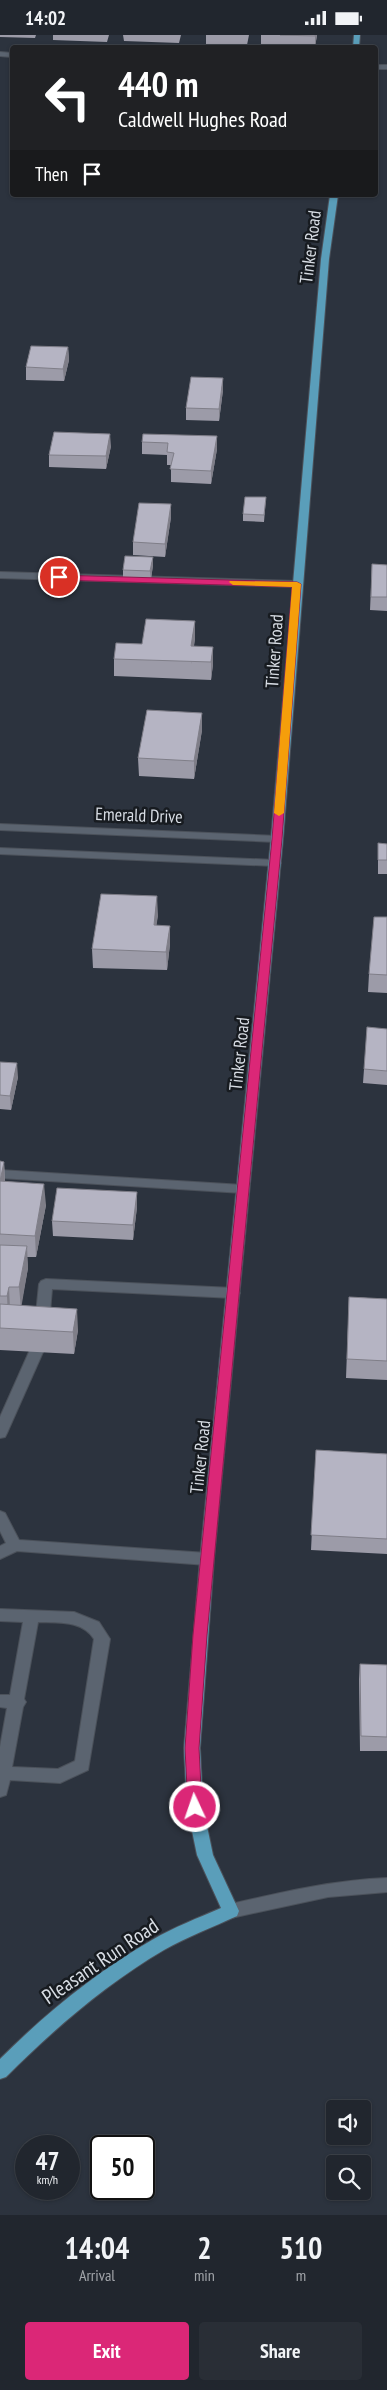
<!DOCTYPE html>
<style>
body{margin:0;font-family:"PT Sans Narrow",sans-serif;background:#292e36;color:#f1f3f6;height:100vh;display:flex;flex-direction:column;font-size:19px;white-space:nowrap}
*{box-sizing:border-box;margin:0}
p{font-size:16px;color:#a2a5aa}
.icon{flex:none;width:28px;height:28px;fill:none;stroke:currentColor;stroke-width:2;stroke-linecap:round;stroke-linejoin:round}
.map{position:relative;height:2180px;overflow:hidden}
.sheet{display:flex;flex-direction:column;background:#21262e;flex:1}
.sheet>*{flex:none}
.top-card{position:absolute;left:10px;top:10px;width:368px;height:152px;border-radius:5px;box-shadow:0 1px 4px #0004,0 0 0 1px #3e434a;background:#202124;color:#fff;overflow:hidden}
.tools{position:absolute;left:326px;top:2065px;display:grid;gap:10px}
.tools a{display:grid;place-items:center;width:45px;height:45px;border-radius:5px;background:#21262e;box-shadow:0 1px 4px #0004,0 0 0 1px #3e434a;font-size:25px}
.speed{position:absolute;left:15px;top:2100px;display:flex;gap:10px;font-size:25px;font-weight:700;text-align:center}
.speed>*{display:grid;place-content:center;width:65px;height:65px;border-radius:50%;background:#21262e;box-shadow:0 1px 4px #0004,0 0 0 1px #3e434a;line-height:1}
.speed small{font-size:12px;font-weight:400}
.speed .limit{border:2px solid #111;border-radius:8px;background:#fff;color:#111}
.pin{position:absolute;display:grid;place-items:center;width:42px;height:42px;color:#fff;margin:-21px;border:2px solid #fff;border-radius:50%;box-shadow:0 1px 5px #0007}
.me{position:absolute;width:55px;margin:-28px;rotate:357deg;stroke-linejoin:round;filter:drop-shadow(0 0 4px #0008)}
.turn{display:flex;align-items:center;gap:18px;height:105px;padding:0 25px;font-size:22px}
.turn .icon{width:65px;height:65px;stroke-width:2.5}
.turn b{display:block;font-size:35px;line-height:42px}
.then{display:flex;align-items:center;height:48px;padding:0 25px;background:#0003;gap:10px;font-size:19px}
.eta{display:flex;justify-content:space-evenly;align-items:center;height:85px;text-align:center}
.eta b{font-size:30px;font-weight:800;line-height:35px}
.cta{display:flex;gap:10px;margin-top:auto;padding:10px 25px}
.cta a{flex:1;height:58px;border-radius:5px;background:#db2777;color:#fff;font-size:20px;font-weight:800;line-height:58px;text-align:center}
.cta a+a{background:#292e36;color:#f1f3f6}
.status{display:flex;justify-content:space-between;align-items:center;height:35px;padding:0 25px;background:#21262e;direction:ltr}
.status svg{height:14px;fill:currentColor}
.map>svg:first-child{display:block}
</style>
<div class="status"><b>14:02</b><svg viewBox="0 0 49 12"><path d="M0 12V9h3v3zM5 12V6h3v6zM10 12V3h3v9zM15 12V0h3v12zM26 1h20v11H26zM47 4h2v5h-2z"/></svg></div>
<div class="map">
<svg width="387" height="2180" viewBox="0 0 387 2180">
<rect width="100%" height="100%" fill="#2c333e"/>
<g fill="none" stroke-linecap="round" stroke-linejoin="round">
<defs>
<path id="minor" d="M0 17 12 18V22L0 21Z
M375 30H387V34H375Z
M0 537 297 546 302 549 297 552 0 543Z
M0 789 277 801 283 804 277 807 0 795Z
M0 813 275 825 281 828 275 831 0 819Z
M0 1135 243 1150 249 1154 243 1158 0 1143Z
M46 1244 233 1253 238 1255 240 1258 238 1261 233 1263 52 1254 49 1289 47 1292H37L35 1289 39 1249 41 1246Z
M36 1312 41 1314 43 1317 7 1398 5 1402 0 1403V1382L29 1317 31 1314Z
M0 1476 5 1478 19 1505 207 1518 212 1520 214 1524 212 1528 207 1530 17 1516 0 1524V1511L6 1508 0 1496Z
M0 1574 74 1577 99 1587 110 1604 88 1735 60 1748 10 1745 6 1760 0 1762V1712L7 1673 0 1672V1660H10L23 1587 0 1586ZM38 1587C59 1588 82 1585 94 1604L75 1726 58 1734 12 1732 23 1672 26 1667 24 1664Z
M387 1843V1857L328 1862 231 1883 225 1881 223 1876 225 1871 231 1869C283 1857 334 1845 387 1843Z"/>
<path id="major" d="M354 0H360L359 12H353Z
M330 160H338L329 224 283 804 214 1524 200 1713 203 1772 213 1820 239 1876 237 1881C213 1892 187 1902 164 1915 106 1949 54 1994 6 2042L0 2044V2024C45 1979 96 1937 152 1905 174 1892 198 1883 221 1873L197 1820 187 1772 184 1713 200 1524 271 804 321 224Z"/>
</defs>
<use href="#minor" stroke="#4b515a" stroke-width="2"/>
<use href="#major" stroke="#4b515a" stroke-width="2"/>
<use href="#minor" fill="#5b6470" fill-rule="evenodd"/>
<use href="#major" fill="#5a9eba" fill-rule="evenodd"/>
</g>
<path fill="#9c9ba8" d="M0 0H36L35 3 0 2Z
M53 0H109L107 7 53 5Z
M123 0H181L179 8 124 6Z
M206 0H249L247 10 206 9Z
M261 0H317L315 12 261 10Z
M68 312 69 325 64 346 26 345V332Z
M223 355 219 386 186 385V373Z
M217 401V414L211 449 171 447V430H167V420L142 419V407Z
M111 411 106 434 49 432V420Z
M266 462 264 487 243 486V479Z
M171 469V482L165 522 133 520V507Z
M372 529 387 530V576L370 575Z
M153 530 151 544 123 543V535Z
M195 603 194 611 213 629 211 645 114 641V624L142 609Z
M202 695 194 744 139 741 138 723Z
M378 808 387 809V839H378Z
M158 880 156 890 170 909 167 935 93 933 92 914Z
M387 882V958L368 957 369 939Z
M387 994V1050L363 1048 364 1034Z
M0 1027 18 1042 11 1075 0 1074Z
M0 1126 4 1127 5 1146 46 1170 36 1222H27L28 1233 21 1270 78 1295 74 1319 0 1315Z
M137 1157V1172L133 1205 53 1201 52 1186Z
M349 1262 387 1264V1345L346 1343Z
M316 1415 387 1419V1519L311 1515Z
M360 1629 387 1630V1716H360L359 1644Z"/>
<path fill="#7f7e88" d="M315 0H317L315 12Z
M68 312 69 325 64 346 63 334Z
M223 343V355L219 386V374Z
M110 399 111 411 106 434V421Z
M217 401V414L211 449V436Z
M171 469V482L165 522V509Z
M153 522V530L151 544 150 536Z
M195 586V603L191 629V611Z
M213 612V629L211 645V627Z
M202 678V695L194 744V726Z
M157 861 158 880 154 909V890Z
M170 891V909L167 935 166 917Z
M17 1028 18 1042 11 1075 10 1061Z
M4 1127 5 1148 0 1146Z
M44 1149 46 1170 36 1222 35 1201Z
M137 1157V1172L133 1205V1190Z
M27 1211 28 1233 21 1274 19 1252Z
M9 1252 10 1273 8 1283 7 1261Z
M77 1274 78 1295 74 1319 73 1297Z"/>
<path fill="#b5b4c3" stroke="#7f7e88" d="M280 0H315V1Z
M31 311 68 312 63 334 26 332Z
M191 342 223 343 219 374 186 373Z
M54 397 110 399 106 421 49 420Z
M143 399 217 401 211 436 170 434 174 418 167 417 168 408 142 407Z
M245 462H266L264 480 243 479Z
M139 468 171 469 165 509 133 507Z
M125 521 153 522 150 536 123 535Z
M372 529 387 530V562H371Z
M146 584 195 586 191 611 213 612 211 627 114 624 116 608 142 609Z
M147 675 202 678 194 726 138 723Z
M378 808 387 809V825H378Z
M101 859 157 861 154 890 170 891 166 917 92 914Z
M374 882H387V940L369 939Z
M367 992 387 994V1036L364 1034Z
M0 1027 17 1028 10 1061 0 1060Z
M0 1126 4 1127 0 1146 44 1149 35 1201 0 1199Z
M57 1153 137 1157 133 1190 52 1186Z
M0 1210 27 1211 19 1252H9L7 1261H0Z
M349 1262 387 1264V1326L347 1324Z
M0 1269 77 1274 73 1297 0 1293Z
M316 1415 387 1419V1504L311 1500Z
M360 1629 387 1630V1702L361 1701Z"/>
<path fill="#db2777" stroke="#8e194d" d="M56 540 297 547 301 549 282 804 207 1600 199 1713 202 1772 200 1777 195 1778 190 1777 188 1772 185 1713 193 1600 272 804 292 552 59 545 55 542Z"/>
<path fill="#f59e0b" d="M230 546 297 547 301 549 284 778 279 781 274 778 292 552 233 550 229 547Z"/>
<g text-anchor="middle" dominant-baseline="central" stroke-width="5" stroke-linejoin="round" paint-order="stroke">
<g font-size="18" fill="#d8dde4" stroke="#171b20">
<text transform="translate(310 212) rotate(-83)">Tinker Road</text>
<text transform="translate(274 616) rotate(-86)">Tinker Road</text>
<text transform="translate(139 780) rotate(2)">Emerald Drive</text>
<text transform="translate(239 1019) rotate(-84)">Tinker Road</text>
<text transform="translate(200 1422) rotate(-84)">Tinker Road</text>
</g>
<g font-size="21" fill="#d8dde4" stroke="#171b20">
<text transform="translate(100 1926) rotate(-34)">Pleasant Run Road</text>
</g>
</g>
</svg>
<div class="tools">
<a><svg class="icon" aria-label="sound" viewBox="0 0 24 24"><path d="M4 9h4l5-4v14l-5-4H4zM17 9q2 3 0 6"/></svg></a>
<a><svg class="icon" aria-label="search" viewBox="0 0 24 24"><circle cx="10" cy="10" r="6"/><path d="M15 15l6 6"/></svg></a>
</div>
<div class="speed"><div>47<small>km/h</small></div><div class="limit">50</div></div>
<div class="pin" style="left:59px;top:542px;background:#d93025"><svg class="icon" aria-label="arrive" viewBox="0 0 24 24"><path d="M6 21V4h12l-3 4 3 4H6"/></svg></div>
<svg class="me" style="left:195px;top:1772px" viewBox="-20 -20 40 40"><circle r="17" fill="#db2777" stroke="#fff" stroke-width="3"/><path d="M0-11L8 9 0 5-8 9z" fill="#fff"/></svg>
<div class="top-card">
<div class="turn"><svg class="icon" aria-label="left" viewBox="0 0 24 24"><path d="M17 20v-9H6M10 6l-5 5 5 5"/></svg><div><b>440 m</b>Caldwell Hughes Road</div></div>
<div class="then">Then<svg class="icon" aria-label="arrive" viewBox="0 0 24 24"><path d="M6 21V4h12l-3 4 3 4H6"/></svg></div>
</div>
</div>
<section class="sheet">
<div class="eta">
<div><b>14:04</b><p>Arrival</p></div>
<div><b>2</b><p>min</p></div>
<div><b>510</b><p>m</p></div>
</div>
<div class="cta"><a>Exit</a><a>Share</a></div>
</section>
